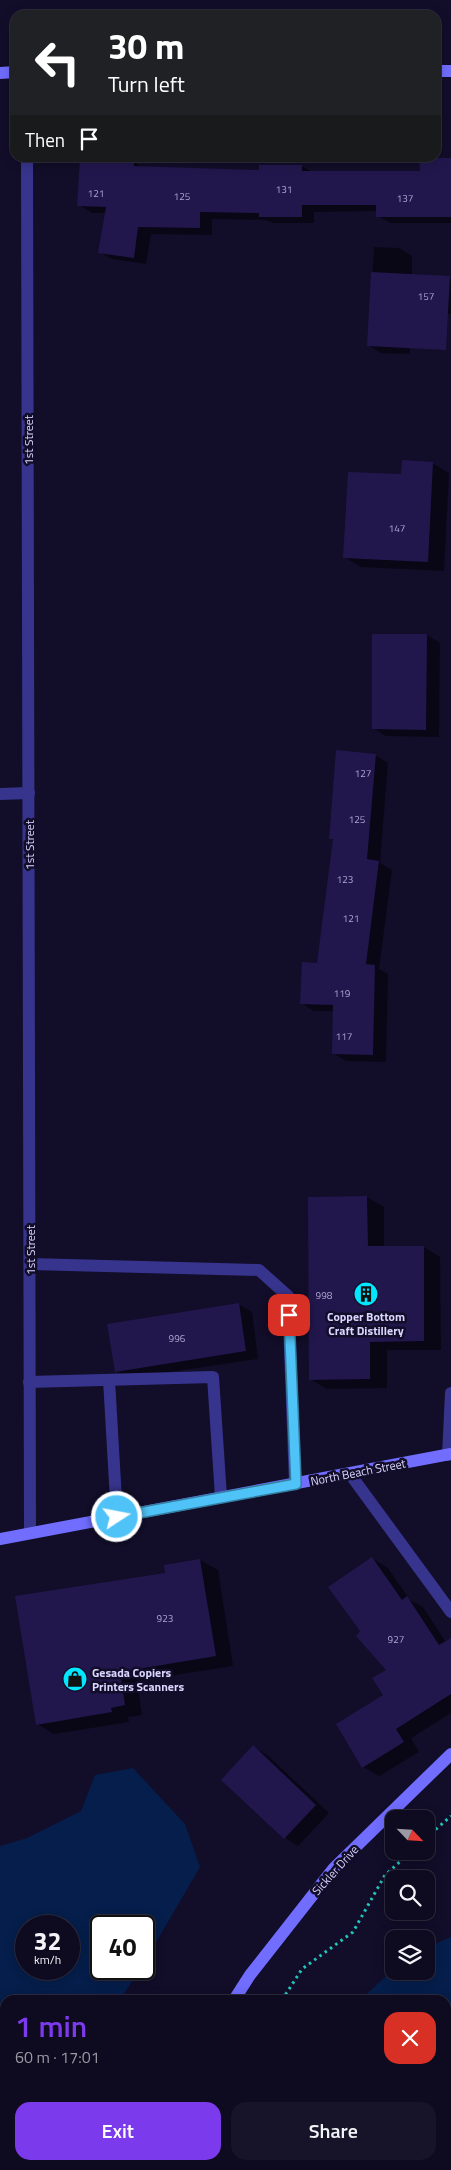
<!DOCTYPE html>
<meta charset="utf-8">
<style>
body{margin:0;font-family:"Titillium Web",sans-serif;background:#171328;color:#f1f3f6;height:100vh;display:flex;flex-direction:column;font-size:19px;white-space:nowrap}
*{box-sizing:border-box;margin:0}
p{font-size:16px;color:#9b9aa4}
.icon{flex:none;width:28px;height:28px;fill:none;stroke:currentColor;stroke-width:2;stroke-linecap:round;stroke-linejoin:round}
.map{position:relative;flex:1;overflow:hidden}
.panel{position:absolute;left:0px;top:1995px;width:451px;height:175px;display:flex;flex-direction:column;background:#0e0a1f;border-radius:15px 15px 0 0;box-shadow:0 2px 12px #0003,0 0 0 1px #2e2b3d}
.panel>*{flex:none}
.top-card{position:absolute;left:10px;top:10px;width:431px;height:152px;border-radius:15px;box-shadow:0 2px 12px #0003,0 0 0 1px #2e2b3d;background:#202124;color:#fff;overflow:hidden}
.needle{width:32px;rotate:115deg}
.fabs{position:absolute;left:385px;top:1810px;display:grid;gap:10px}
.fabs a{display:grid;place-items:center;width:50px;height:50px;border-radius:10px;background:#0e0a1f;box-shadow:0 2px 12px #0003,0 0 0 1px #2e2b3d;font-size:25px}
.speed{position:absolute;left:15px;top:1915px;display:flex;gap:10px;font-size:25px;font-weight:700;text-align:center}
.speed>*{display:grid;place-content:center;width:65px;height:65px;border-radius:50%;background:#0e0a1f;box-shadow:0 2px 12px #0003,0 0 0 1px #2e2b3d;line-height:1}
.speed small{font-size:12px;font-weight:400}
.speed .limit{border:2px solid #111;border-radius:8px;background:#fff;color:#111}
.pin{position:absolute;display:grid;place-items:center;width:42px;height:42px;color:#fff;margin:-21px;border-radius:10px;box-shadow:0 2px 8px #0006}
.me{position:absolute;width:55px;margin:-28px;rotate:79deg;stroke-linejoin:round;filter:drop-shadow(0 0 4px #0008)}
.turn{display:flex;align-items:center;gap:18px;height:105px;padding:0 15px;font-size:22px}
.turn .icon{width:65px;height:65px;stroke-width:2.5}
.turn b{display:block;font-size:35px;line-height:42px}
.then{display:flex;align-items:center;height:48px;padding:0 15px;background:#0003;gap:10px;font-size:19px}
.round{display:grid;place-items:center;flex:none;width:52px;height:52px;border-radius:15px;background:#171328}
.head{display:flex;align-items:center;justify-content:space-between;height:85px;padding:0 15px}
h1{font-size:30px;font-weight:600;line-height:38px;color:#7c3aed}
.cta{display:flex;gap:10px;margin-top:auto;padding:10px 15px}
.cta a{flex:1;height:58px;border-radius:15px;background:#7c3aed;color:#fff;font-size:20px;font-weight:600;line-height:58px;text-align:center}
.cta a+a{background:#171328;color:#f1f3f6}
.map>svg:first-child{display:block}
</style>
<div class="map">
<svg width="451" height="2170" viewBox="0 0 451 2170">
<rect width="100%" height="100%" fill="#120d29"/>
<path fill="#051e4b" fill-rule="evenodd" d="M133 1768 185 1824 200 1867 144 1963V1926H101V1969H140L120 2000H5V2165H24L21 2170H0V1846L27 1838 81 1811 95 1775ZM26 1926H69V1969H26Z
M451 1937V2170H206L208 2165H446V2000H360L394 1969V1971H426V1948Z"/>
<path fill="#0007" d="M451 159V223H390L378 216 377 211 314 212V223H273L266 220 212 219V235L151 234 146 264 112 259 99 252 106 213H92L79 205 81 160 134 162 144 168 260 171 302 166 312 172H421Z
M374 247 399 248 412 256V275L451 278V314L410 315V354L381 353 368 345Z
M432 463 449 473 444 571 361 567 344 557Z
M427 635 440 643 439 737 386 736 373 728Z
M375 755 388 763 380 863 392 870 379 969 388 974 386 1062 346 1061 333 1053 334 1011H314L301 1003 318 964 334 840 330 838Z
M367 1197 384 1207V1248L424 1247 440 1257 441 1350H387V1388L327 1389 310 1379 309 1198Z
M238 1304 252 1312 258 1359 129 1378 116 1371Z
M372 1558 388 1568 410 1600 423 1607 447 1644 451 1646V1713L411 1738 419 1752 379 1776 363 1767 385 1695 388 1670 362 1631Z
M200 1560 218 1570 233 1666 137 1681 142 1715 128 1717 129 1722 54 1734 37 1724 166 1574V1566Z
M253 1747 267 1755 329 1813 298 1846 285 1838Z"/>
<path fill="#22174c" d="M419 158H451V217H376V205H302V217H259V213L200 212V228L138 227 134 258 98 253 106 207 77 206 80 159 134 161V166L259 170V165H302V171H420Z
M371 272 450 276 446 350 367 346Z
M402 460 433 462 428 562 343 558 348 472 401 474Z
M372 634H427L426 730 372 729Z
M336 750 376 754 367 859 379 861 366 964 375 965 373 1055 332 1054 333 1005 300 1004 302 962 317 963 333 839H329Z
M367 1196 368 1246H424V1341L370 1342V1379L309 1380 308 1197Z
M239 1303 246 1351 115 1372 107 1324Z
M372 1557 402 1600 407 1596 439 1645 451 1638V1694L396 1729 404 1742 362 1768 336 1724 383 1695 372 1678 386 1670 356 1636 360 1631 328 1587Z
M200 1559 216 1656 120 1672 125 1705 111 1708 112 1712 36 1725 15 1596 165 1573 164 1565Z
M253 1745 316 1805 284 1839 221 1780Z"/>
<g fill="none" stroke-linecap="round" stroke-linejoin="round">
<path stroke="#23c6bc" stroke-width="3" stroke-dasharray="2.5 4" stroke-linecap="butt" d="M426 1838 451 1816
M282 2000 302 1969 353 1932 385 1875 412 1851
M176 2170 179 2165"/>
<path stroke="#37348d" stroke-width="12" d="M0 794 29 793
M30 1264 259 1270 288 1296 295 1484
M109 1380 117 1517
M29 1382 213 1377 221 1497
M350 1474 451 1612"/>
<path stroke="#37348d" stroke-width="12" d="M27 158 30 1533
M448 1455 451 1393"/>
<path stroke="#706dff" stroke-width="12" d="M436 71H451
M0 73 15 72
M0 1539 451 1454
M234 2000 250 1975 334 1868 451 1754
M134 2170 136 2165"/>
</g>
<g fill="none" stroke-linecap="round" stroke-linejoin="round">
<defs>
<path id="route" d="M117 1517 296 1484 289 1315"/>
</defs>
<use href="#route" stroke="#337fa1" stroke-width="12"/>
<use href="#route" stroke="#4fc3f7" stroke-width="9"/>
</g>
<defs>
<symbol id="building-disc" viewBox="-11 -11 22 22"><circle r="9.5" fill="#02e6ff" stroke="#120d29"/><path d="M-4-6H4V6H1V3H-1V6H-4ZM-2.5-4.3h1.7v1.8h-1.7ZM.8-4.3h1.7v1.8H.8ZM-2.5-1h1.7V.8h-1.7ZM.8-1h1.7V.8H.8Z" fill="#111"/></symbol>
<symbol id="shop-disc" viewBox="-11 -11 22 22"><circle r="9.5" fill="#02e6ff" stroke="#120d29"/><path d="M-5-2.5h2.3a2.7 3.5 0 0 1 5.4 0H5L5.5 6h-11ZM-1.5-2.5h3a1.5 2.3 0 0 0-3 0Z" fill="#111"/></symbol>
</defs>
<g fill-rule="evenodd">
<use href="#building-disc" x="352" y="1280" width="28" height="28"/>
<use href="#shop-disc" x="61" y="1665" width="28" height="28"/>
</g>
<g text-anchor="middle" dominant-baseline="central" stroke-width="5" stroke-linejoin="round" paint-order="stroke">
<g font-size="10" fill="#aca6d2">
<text x="284" y="189">131</text>
<text x="96" y="193">121</text>
<text x="182" y="196">125</text>
<text x="405" y="198">137</text>
<text x="426" y="296">157</text>
<text x="397" y="528">147</text>
<text x="363" y="773">127</text>
<text x="357" y="819">125</text>
<text x="345" y="879">123</text>
<text x="351" y="918">121</text>
<text x="342" y="993">119</text>
<text x="344" y="1036">117</text>
<text x="324" y="1295">998</text>
<text x="177" y="1338">996</text>
<text x="165" y="1618">923</text>
<text x="396" y="1639">927</text>
</g>
<g font-size="12" fill="#dad6ff" stroke="#120d29">
<text transform="translate(28 440) rotate(-90)">1st Street</text>
<text transform="translate(29 845) rotate(-90)">1st Street</text>
<text transform="translate(30 1250) rotate(-90)">1st Street</text>
<text transform="translate(358 1472) rotate(-11)">North Beach Street</text>
<text transform="translate(335 1870) rotate(-48)">Sickler Drive</text>
</g>
<g font-size="12" font-weight="bold" fill="#dad6ff" stroke="#120d29">
<text x="366" y="1316">Copper Bottom<tspan x="366" dy="14">Craft Distillery</tspan></text>
<text x="92" y="1672" text-anchor="start">Gesada Copiers<tspan x="92" dy="14">Printers Scanners</tspan></text>
</g>
</g>
</svg>
<div class="fabs">
<a><svg class="needle" viewBox="-14 -14 28 28"><path d="M0-13l5 13h-10z" fill="#e53935"/><path d="M0 13l5-13h-10z" fill="#9b9aa4"/></svg></a>
<a><svg class="icon" aria-label="search" viewBox="0 0 24 24"><circle cx="10" cy="10" r="6"/><path d="M15 15l6 6"/></svg></a>
<a><svg class="icon" aria-label="layers" viewBox="0 0 24 24"><path d="M12 4l9 5-9 5-9-5zM3 14l9 5 9-5"/></svg></a>
</div>
<div class="speed"><div>32<small>km/h</small></div><div class="limit">40</div></div>
<div class="pin" style="left:289px;top:1315px;background:#d93025"><svg class="icon" aria-label="arrive" viewBox="0 0 24 24"><path d="M6 21V4h12l-3 4 3 4H6"/></svg></div>
<svg class="me" style="left:117px;top:1517px" viewBox="-20 -20 40 40"><circle r="17" fill="#4fc3f7" stroke="#fff" stroke-width="3"/><path d="M0-11L8 9 0 5-8 9z" fill="#fff"/></svg>
<div class="top-card">
<div class="turn"><svg class="icon" aria-label="left" viewBox="0 0 24 24"><path d="M17 20v-9H6M10 6l-5 5 5 5"/></svg><div><b>30 m</b>Turn left</div></div>
<div class="then">Then<svg class="icon" aria-label="arrive" viewBox="0 0 24 24"><path d="M6 21V4h12l-3 4 3 4H6"/></svg></div>
</div>
<section class="panel">
<div class="head"><div><h1>1 min</h1><p>60 m · 17:01</p></div><a class="round" style="background:#d93025;color:#fff"><svg class="icon" aria-label="close" viewBox="0 0 24 24"><path d="M6 6l12 12M18 6L6 18"/></svg></a></div>
<div class="cta"><a>Exit</a><a>Share</a></div>
</section>
</div>
